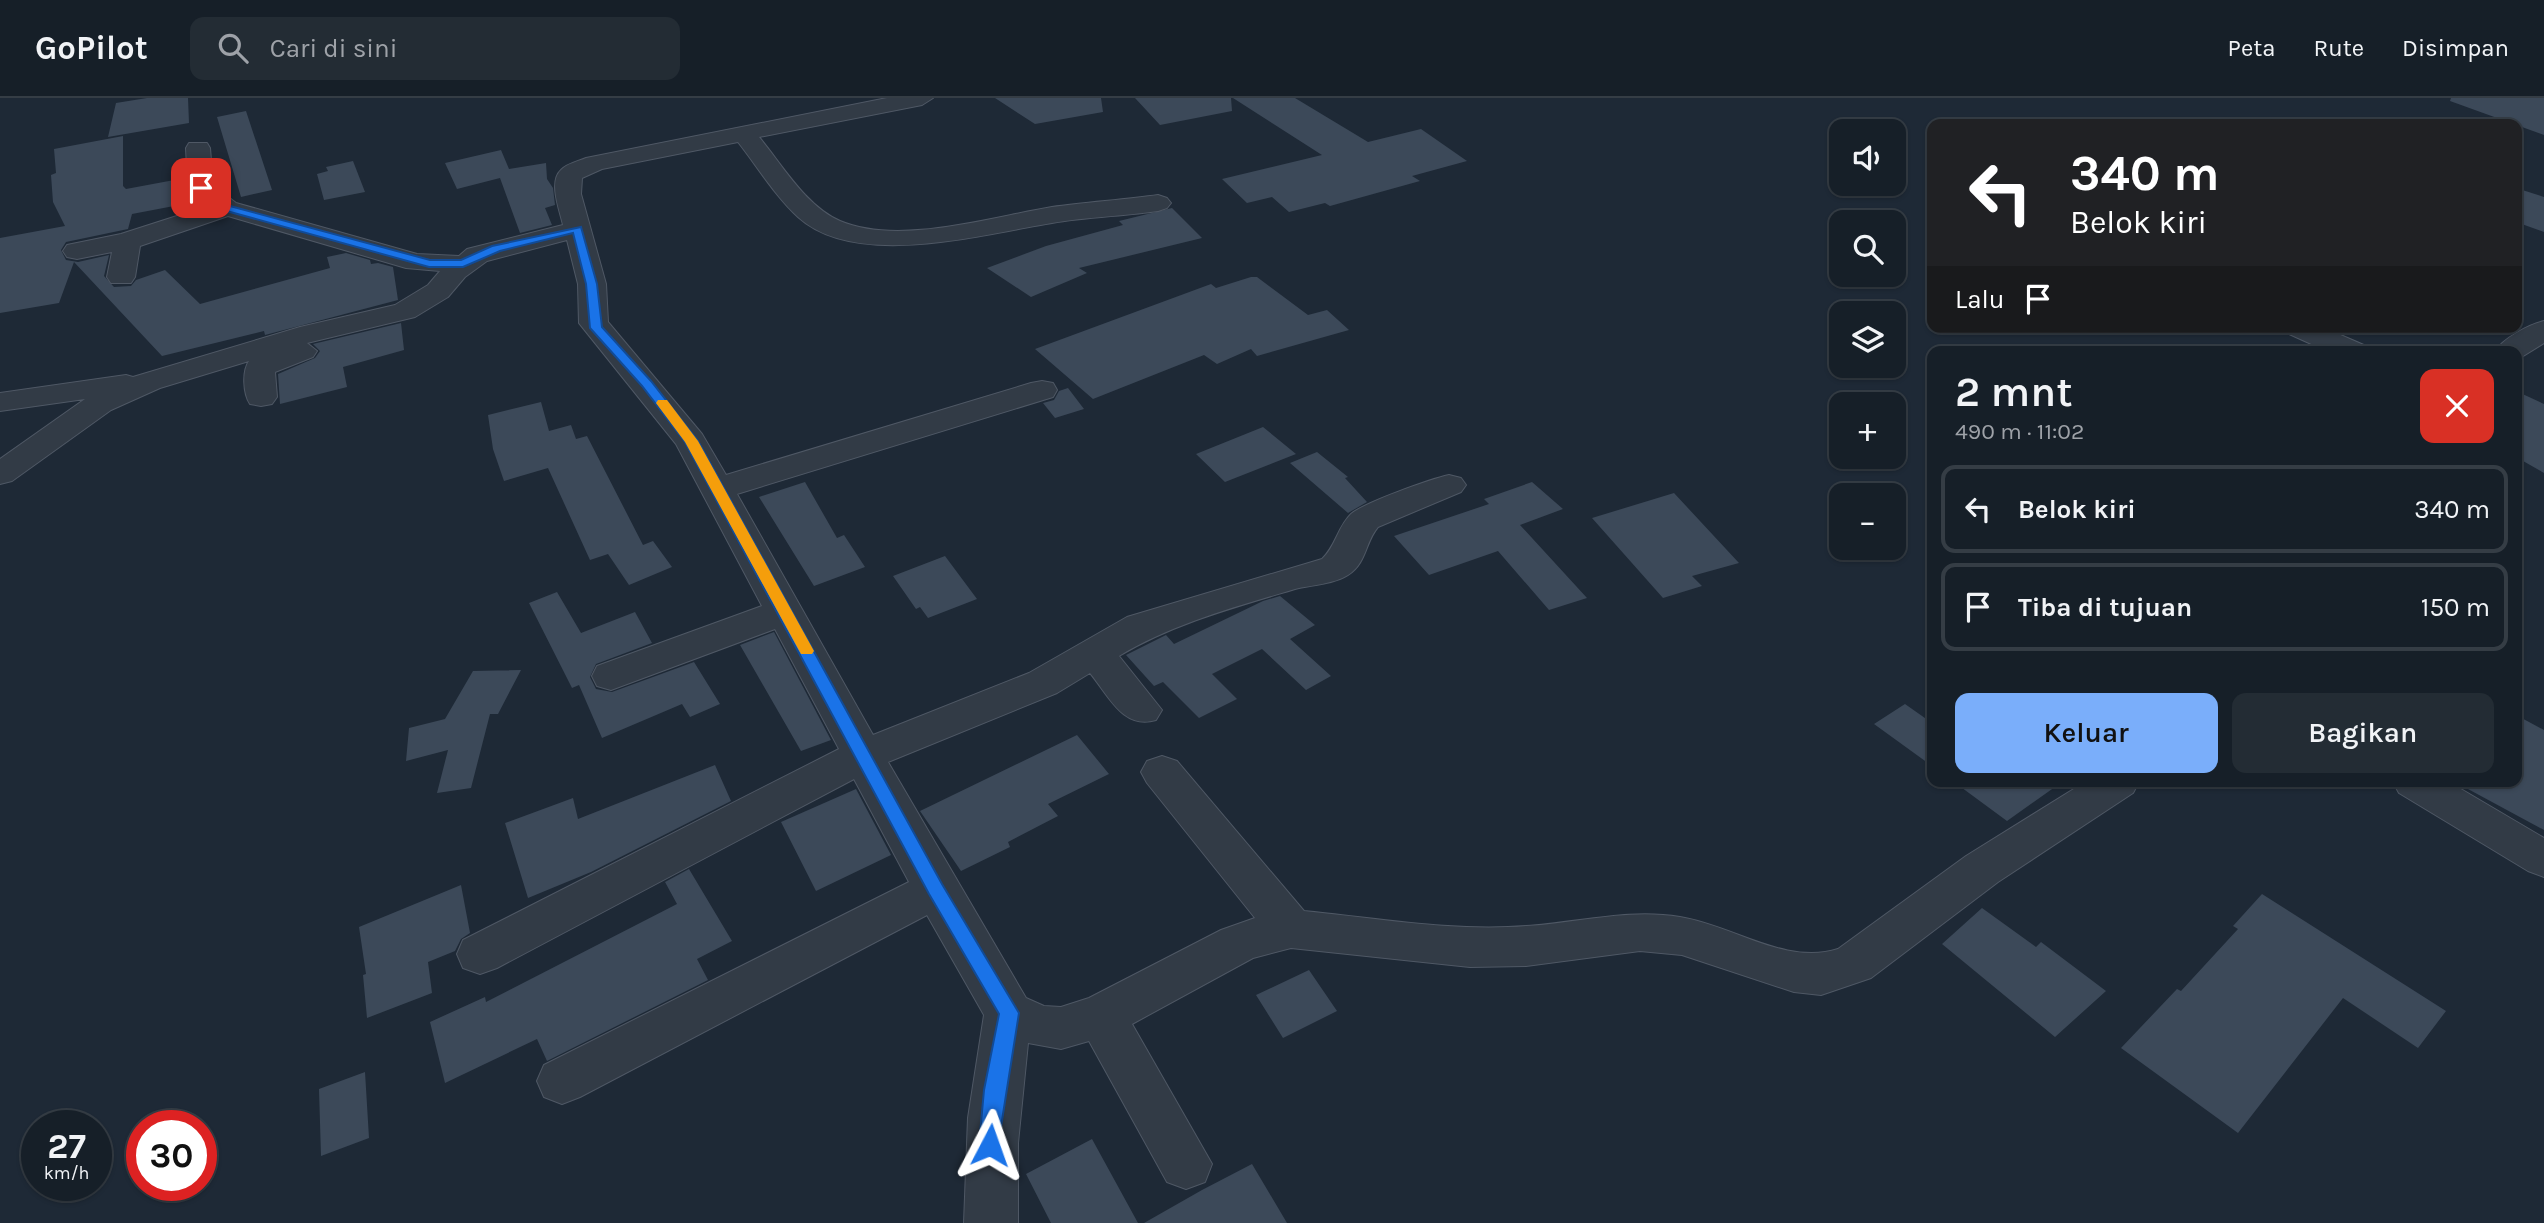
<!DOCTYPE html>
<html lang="id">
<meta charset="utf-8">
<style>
body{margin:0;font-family:Karla,sans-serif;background:#232c34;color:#f1f3f6;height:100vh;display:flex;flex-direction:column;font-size:26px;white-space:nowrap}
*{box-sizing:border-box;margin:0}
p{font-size:23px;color:#9ea2a8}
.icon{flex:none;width:38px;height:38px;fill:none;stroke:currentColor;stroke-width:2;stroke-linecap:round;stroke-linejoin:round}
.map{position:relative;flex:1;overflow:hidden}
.side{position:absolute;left:1927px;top:248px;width:595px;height:441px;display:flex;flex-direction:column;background:#161f28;border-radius:14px;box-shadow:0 2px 5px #0004,0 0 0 2px #353d45}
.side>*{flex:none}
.guide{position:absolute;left:1927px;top:21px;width:595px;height:214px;border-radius:14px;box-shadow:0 2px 5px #0004,0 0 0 2px #353d45;background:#202124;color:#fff;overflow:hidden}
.buttons{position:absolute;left:1829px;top:21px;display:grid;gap:14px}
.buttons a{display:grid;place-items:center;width:77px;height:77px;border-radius:14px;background:#161f28;box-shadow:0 2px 5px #0004,0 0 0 2px #353d45;font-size:35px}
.speed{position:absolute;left:21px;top:1012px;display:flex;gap:14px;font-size:35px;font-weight:700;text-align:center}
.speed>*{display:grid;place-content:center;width:91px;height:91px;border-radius:50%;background:#161f28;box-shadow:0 2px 5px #0004,0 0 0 2px #353d45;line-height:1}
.speed small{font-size:18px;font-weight:400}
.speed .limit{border:10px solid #d22;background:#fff;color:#111}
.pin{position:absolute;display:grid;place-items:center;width:60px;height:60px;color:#fff;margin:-30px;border-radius:14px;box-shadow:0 4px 10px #0006}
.me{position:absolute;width:77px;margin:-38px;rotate:4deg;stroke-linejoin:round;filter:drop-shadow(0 0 5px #0008)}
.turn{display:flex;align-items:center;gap:24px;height:147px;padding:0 28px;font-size:32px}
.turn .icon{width:91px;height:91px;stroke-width:2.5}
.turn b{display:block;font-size:49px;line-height:60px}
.then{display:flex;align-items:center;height:66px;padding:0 28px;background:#0003;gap:14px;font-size:26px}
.round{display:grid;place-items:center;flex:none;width:74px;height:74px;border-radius:14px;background:#232c34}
.head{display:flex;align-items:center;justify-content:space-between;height:119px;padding:0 28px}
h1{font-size:42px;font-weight:600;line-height:52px}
.button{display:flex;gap:14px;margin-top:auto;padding:14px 28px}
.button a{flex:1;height:80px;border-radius:14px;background:#7aaefa;color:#111;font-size:28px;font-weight:600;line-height:80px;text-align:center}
.button a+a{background:#232c34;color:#f1f3f6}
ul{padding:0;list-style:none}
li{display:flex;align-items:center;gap:21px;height:88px;margin:0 14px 10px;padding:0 14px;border:4px solid #353d45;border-radius:14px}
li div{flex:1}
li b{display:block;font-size:26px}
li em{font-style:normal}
header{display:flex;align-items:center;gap:42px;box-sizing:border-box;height:98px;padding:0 35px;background:#161f28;border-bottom:2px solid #353d45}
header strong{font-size:33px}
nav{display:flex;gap:38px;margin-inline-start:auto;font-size:24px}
.search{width:490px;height:63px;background:#232c34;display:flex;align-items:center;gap:18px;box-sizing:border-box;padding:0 24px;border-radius:14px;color:#9ea2a8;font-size:26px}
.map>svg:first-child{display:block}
</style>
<header>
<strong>GoPilot</strong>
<div class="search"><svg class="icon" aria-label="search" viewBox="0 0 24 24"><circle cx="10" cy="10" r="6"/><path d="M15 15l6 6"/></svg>Cari di sini</div>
<nav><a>Peta</a><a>Rute</a><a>Disimpan</a></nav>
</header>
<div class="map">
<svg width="2544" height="1125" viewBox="0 0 2544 1125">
<rect width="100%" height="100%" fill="#1e2936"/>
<path fill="#3c4959" d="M147 0H188L189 25 108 39 116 5Z
M995 0H1101L1103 14 1035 26Z
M1135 0H1231L1232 13 1160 27Z
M1233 0H1295L1368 44 1421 31 1467 63 1412 78 1420 83 1330 108 1325 105 1289 114 1272 99 1247 105 1222 81 1322 57Z
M2451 0H2544V37L2450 3Z
M246 13 272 92 241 99 217 19Z
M123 38V88L126 91 185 80V90L195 104 132 116 128 131 66 144 61 152 66 162 78 164 109 157 104 178 114 189 131 188 136 182 165 172 200 206 330 170 327 159 346 155 370 162 371 166 378 165 393 169 398 202 265 237 264 233 162 258 74 164 59 205 0 215V140L65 128 53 104 51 77 56 75 54 51Z
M501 52 509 71 546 65 547 81 553 90 555 107 545 110 552 127 520 135 500 80 457 91 445 65Z
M353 63 365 94 324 102 317 76 328 73 326 69Z
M2516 90 2544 99V134L2516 124Z
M1172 110 1202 140 1079 170 1087 175 1031 199 987 170 1046 148 1123 127 1119 123Z
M1251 179H1257L1308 217 1327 212 1349 232 1257 258 1251 251 1217 266 1204 257 1093 301 1035 251 1211 186 1216 190Z
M401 225 404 252 343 269 347 289 280 306 278 276 315 260 320 253 313 246Z
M1068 290 1084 311 1055 320 1043 305 1054 302 1059 293Z
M2516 293 2544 306V375L2516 359Z
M541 304 549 333 571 327 576 341 587 338 643 447 653 443 672 469 629 487 608 456 590 462 548 370 504 383 493 351 488 317Z
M1263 329 1296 356 1225 384 1196 356Z
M1317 354 1348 379 1345 380 1367 404 1348 415 1290 365Z
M805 384 837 440 844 437 865 469 814 488 759 399Z
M1532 384 1563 411 1520 427 1587 500 1549 512 1498 453 1429 477 1394 438 1489 406 1484 401Z
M1674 395 1739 465 1692 478 1702 488 1663 500 1592 420Z
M945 458 977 501 928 520 920 509 916 511 893 478Z
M557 494 581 535 635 514 652 545 596 566 590 579 596 591 612 594 694 564 720 606 690 619 682 606 602 640 579 587 572 590 529 505Z
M1280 498 1315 527 1290 541 1331 578 1306 592 1262 551 1212 576 1237 601 1199 620 1163 584 1154 588 1126 557 1166 537 1174 546 1263 503Z
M774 534 831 642 801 653 740 547Z
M521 572 498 616H490L471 690 437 695 448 652 406 663 409 630 445 621 473 573Z
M1905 606 1932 625V668L1874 626Z
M2516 617 2544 632V732L2455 684H2516Z
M1077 637 1109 676 1048 706 1058 718 1008 744 1010 749 961 773 920 713Z
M715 667 731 703 591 774 528 800 505 725 573 700 578 721Z
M1954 684H2062L2007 723Z
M856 691 891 757 816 793 781 724Z
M689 771 732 843 697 861 708 882 547 963 537 941 445 985 430 924 485 899 486 904 677 806 665 784Z
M461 787 470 835 461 841 455 853 428 864 432 895 367 920 363 877 366 876 359 829Z
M2262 796 2446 913 2418 950 2343 900 2238 1035 2121 950 2177 891 2181 893 2238 831 2233 828Z
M1982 810 2036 849 2041 844 2106 893 2055 939 1942 846Z
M1309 872 1337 913 1283 940 1256 897Z
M365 974 369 1040 321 1058 319 991Z
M1092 1041 1138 1125H1051L1026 1076Z
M1252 1066 1287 1125H1144L1202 1092Z"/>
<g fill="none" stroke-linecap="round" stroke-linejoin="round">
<defs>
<path id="minor" d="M887 0H933L922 7 759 39C783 68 806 108 840 123 899 148 991 119 1052 109 1087 104 1123 102 1158 97L1167 100 1171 105 1167 110 1158 113C1123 118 1087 119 1052 125 983 136 856 172 798 119 775 98 757 68 738 44L602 71 582 80 581 96 606 186 608 224 702 336 726 377 1031 285 1042 283 1053 285 1057 292 1053 299 737 396 873 637 1029 575 1127 519 1322 461C1336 448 1337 430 1351 416 1363 405 1431 381 1449 377L1461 380 1466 387 1461 394 1378 429C1365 444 1367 465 1348 477 1334 486 1311 487 1295 491 1235 509 1172 526 1119 558L1162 612 1156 622C1123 632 1109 598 1090 575L1057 595 888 664 1026 900 1044 908 1061 909 1089 900 1221 832 1255 820 1147 685 1141 674 1147 663 1162 658 1177 663 1304 813C1377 820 1453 834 1526 828 1578 825 1628 810 1680 819 1732 827 1786 868 1838 851L1966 758 2085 684H2139L2133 695 1998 784 1871 880 1821 897 1794 894 1682 857 1640 853 1526 868 1470 869 1291 850 1253 860 1132 926 1212 1066 1205 1084 1186 1091 1167 1084 1089 943 1061 951 1028 945 1018 1045V1125H964L968 1020 984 917 927 817 580 999 562 1006 544 999 537 983 544 967 909 784 854 681 497 870 480 876 463 870 457 856 463 842 839 651 775 531 611 592 597 588 592 578 597 568 762 508 676 346 579 225 578 186 567 142 487 163 465 179 448 199 415 219 307 245 317 253 313 259 275 274 277 299 272 306 261 308 250 306C243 295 242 273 249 263L160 290 111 312 12 383 0 386V361L85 301 0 313V295L126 277 133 279 300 229 395 207 428 187 440 173 406 170 228 118 140 148 135 179 131 185H111L107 179 112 154 77 161 67 159 63 153 67 147 121 136 208 108 188 90 186 50 189 45H207L210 50 213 87 236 105 417 156 459 158 467 151 563 127C560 113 548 84 561 72 566 66 579 63 586 60Z
M2544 223V245L2520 260 2516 261V254H2494C2504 240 2528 227 2544 223Z
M2283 229H2322L2366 248 2370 254H2329L2287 235Z
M2393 684H2449L2544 740V779L2528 773 2399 695Z"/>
</defs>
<use href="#minor" stroke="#4f5865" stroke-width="2"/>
<use href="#minor" fill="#323b46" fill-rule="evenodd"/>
</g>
<path fill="#1a73e8" stroke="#114b97" stroke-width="2" d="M198 88H205L230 108 430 162H461L492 148 581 129 597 186 602 229 651 283 698 343 942 786 1019 915 997 1054 990 1057 982 1054 979 1047 984 992 999 916 929 796 685 344 642 288 590 230 586 186 573 135 500 153 463 169H429L223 112 198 93Z"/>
<path fill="#f59e0b" d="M658 302H667L698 343 814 553 812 556H801L685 344 656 305Z"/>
</svg>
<div class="buttons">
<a><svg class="icon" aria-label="sound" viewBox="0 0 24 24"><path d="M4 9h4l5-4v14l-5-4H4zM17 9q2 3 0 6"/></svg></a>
<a><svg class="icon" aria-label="search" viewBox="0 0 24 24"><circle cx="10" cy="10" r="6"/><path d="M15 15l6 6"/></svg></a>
<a><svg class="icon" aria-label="layers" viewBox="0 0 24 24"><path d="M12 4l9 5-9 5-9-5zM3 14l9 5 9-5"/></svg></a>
<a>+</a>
<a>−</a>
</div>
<div class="speed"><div>27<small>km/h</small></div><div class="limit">30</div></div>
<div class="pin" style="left:201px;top:90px;background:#d93025"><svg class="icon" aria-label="arrive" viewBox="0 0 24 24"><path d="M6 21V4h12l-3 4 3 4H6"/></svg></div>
<svg class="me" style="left:990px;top:1047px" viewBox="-20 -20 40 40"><path d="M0-17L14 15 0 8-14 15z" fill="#1a73e8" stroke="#fff" stroke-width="4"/></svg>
<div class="guide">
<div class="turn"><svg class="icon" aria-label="left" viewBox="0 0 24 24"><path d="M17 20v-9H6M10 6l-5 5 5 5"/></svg><div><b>340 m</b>Belok kiri</div></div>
<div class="then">Lalu<svg class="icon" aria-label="arrive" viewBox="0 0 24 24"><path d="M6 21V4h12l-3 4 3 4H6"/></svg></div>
</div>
<section class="side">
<div class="head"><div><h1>2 mnt</h1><p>490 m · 11:02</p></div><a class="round" style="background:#d93025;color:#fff"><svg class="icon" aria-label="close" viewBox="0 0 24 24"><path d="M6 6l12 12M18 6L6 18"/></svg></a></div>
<ul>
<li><svg class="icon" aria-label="left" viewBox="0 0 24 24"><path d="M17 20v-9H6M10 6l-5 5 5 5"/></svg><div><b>Belok kiri</b></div><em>340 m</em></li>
<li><svg class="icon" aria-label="arrive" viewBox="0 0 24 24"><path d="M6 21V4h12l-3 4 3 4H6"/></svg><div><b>Tiba di tujuan</b></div><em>150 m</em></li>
</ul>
<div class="button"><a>Keluar</a><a>Bagikan</a></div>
</section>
</div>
